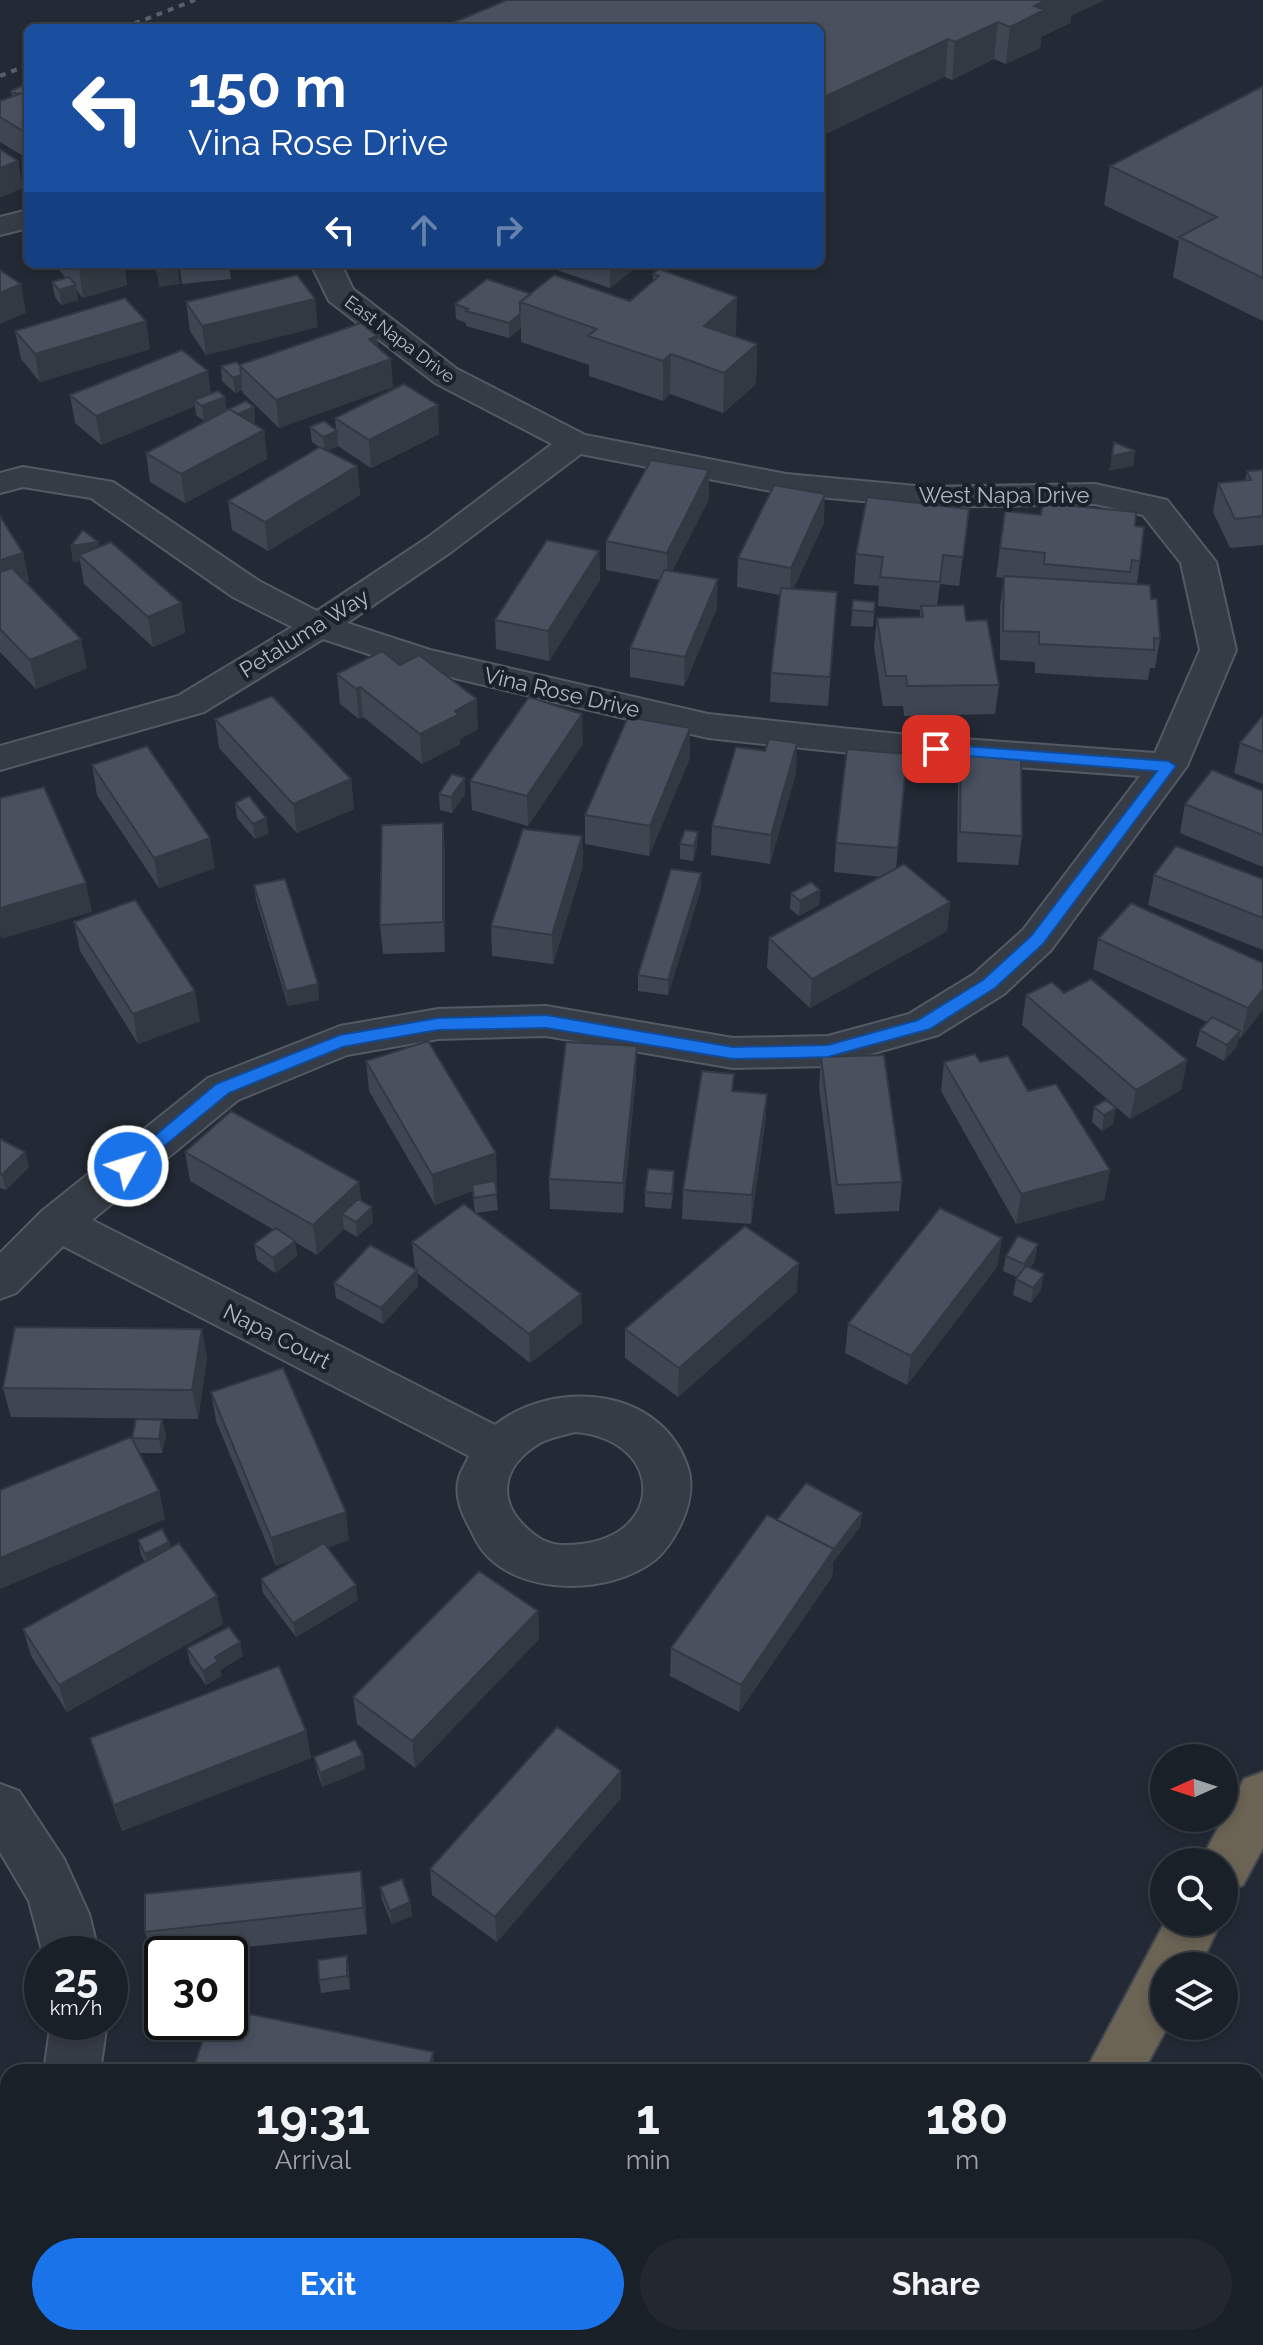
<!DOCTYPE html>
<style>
body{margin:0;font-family:Raleway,sans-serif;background:#232830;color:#f1f3f6;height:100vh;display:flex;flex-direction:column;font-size:30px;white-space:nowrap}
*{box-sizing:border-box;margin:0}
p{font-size:26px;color:#9fa3a8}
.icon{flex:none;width:44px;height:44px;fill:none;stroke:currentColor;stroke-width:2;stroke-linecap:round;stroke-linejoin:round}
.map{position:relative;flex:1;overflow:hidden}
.sheet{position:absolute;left:0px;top:2064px;width:1264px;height:282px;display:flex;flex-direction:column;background:#1a2028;border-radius:24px 24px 0 0;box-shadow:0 4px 12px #0003,0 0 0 2px #383e45}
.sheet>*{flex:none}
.hud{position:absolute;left:24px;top:24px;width:800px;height:244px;border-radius:12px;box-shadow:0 4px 12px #0003,0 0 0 2px #383e45;background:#1a4fa0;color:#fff;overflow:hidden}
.needle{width:52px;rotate:267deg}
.fabs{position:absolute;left:1150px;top:1744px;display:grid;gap:16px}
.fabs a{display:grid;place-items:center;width:88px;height:88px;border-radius:50%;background:#1a2028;box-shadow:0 4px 12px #0003,0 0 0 2px #383e45;font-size:40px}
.speed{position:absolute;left:24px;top:1936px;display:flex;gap:16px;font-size:40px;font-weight:700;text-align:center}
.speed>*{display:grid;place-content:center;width:104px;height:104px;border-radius:50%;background:#1a2028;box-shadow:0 4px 12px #0003,0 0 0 2px #383e45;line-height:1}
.speed small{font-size:20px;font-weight:400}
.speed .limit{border:4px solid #111;border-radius:12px;background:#fff;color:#111}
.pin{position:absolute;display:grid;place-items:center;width:68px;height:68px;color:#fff;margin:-34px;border-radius:16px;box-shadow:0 4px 12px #0006}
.me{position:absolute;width:88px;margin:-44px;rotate:51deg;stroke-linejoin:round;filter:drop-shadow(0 0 6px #0008)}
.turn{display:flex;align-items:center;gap:28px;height:168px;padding:0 32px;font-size:36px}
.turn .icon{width:104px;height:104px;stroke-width:2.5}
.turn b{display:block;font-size:56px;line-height:68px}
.lanes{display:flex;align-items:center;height:76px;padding:0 32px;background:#0003;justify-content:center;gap:40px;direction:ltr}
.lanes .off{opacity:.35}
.eta{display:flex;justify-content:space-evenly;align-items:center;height:136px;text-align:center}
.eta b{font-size:48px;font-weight:700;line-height:56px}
.action{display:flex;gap:16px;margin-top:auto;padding:16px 32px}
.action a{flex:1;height:92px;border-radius:48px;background:#1a73e8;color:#fff;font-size:32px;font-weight:700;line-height:92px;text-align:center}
.action a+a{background:#232830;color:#f1f3f6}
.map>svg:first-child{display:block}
</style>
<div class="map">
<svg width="1263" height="2345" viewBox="0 0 1263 2345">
<rect width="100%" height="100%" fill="#232a35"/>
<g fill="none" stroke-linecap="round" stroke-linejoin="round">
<defs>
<path id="minor" d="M28 210V228L0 235V217Z
M311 264H341L353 289 457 369 585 435 786 474 927 487 1095 484 1167 500 1216 562 1236 650 1187 766 1051 950 1004 994 938 1035 828 1066 733 1068 546 1036 438 1039 347 1055 238 1100 92 1220 495 1425C555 1378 662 1387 688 1468 694 1488 689 1507 680 1526 674 1538 666 1551 655 1560 611 1595 520 1597 483 1551 478 1545 474 1537 471 1530 462 1515 454 1495 459 1478 461 1471 466 1463 469 1456L63 1246 16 1293 0 1299V1253L42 1211 208 1078 340 1026 438 1009 546 1006 733 1038 828 1036 909 1014 974 974 1023 930 1140 776 908 759 708 738 408 667 323 639 204 712 0 770V746L178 696 292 627 233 597 91 498 23 487 0 493V473L23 467 113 482 259 581 317 611 427 538 552 444 435 383 329 301ZM581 454 786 494 927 507 1095 504 1143 515 1181 563 1200 650 1155 753 908 735 708 714 430 650 347 623 451 552ZM575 1432C663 1439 667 1534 581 1544 564 1546 549 1546 535 1535 496 1506 498 1468 540 1443 550 1438 564 1435 575 1432Z
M0 1784 19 1791 64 1859 89 1914 99 1954H43L29 1901 0 1852Z
M51 2022H107L100 2072H44Z
M8 2215V2287L0 2290V2219Z"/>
<path id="highway" d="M1263 1772V1848L1243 1885 1224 1893V1862H1200L1244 1779Z
M1165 1922H1221L1200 1966H1164V2026H1168L1143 2072H1085Z
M937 2338H999L997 2345H935Z"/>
</defs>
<use href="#minor" stroke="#535a64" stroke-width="4"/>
<use href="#highway" stroke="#404751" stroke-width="4"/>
<use href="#minor" fill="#363c46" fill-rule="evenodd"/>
<use href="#highway" fill="#6b6354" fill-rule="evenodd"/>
<path stroke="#58606d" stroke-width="4" stroke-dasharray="6 6" stroke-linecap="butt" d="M123 28 195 0
M0 76 28 65"/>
</g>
<path fill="#3f4652" d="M1071 16 1070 23 1041 37 1040 48 1006 64 994 59 952 80 820 28Z
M1263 86V321L1173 277 1179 241 1104 205 1110 166Z
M28 90V159L0 142V101L12 96 11 91Z
M54 264H124L127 285 83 298 76 290 78 300 61 305 55 297 52 282 66 278Z
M179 264H229L231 279 182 284Z
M539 264H640L610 288Z
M659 269 736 337 757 344 756 384 723 413 670 394 663 401 589 376V365L521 342V328L509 338 466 326V323L456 319 455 304 531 294 630 301 653 281V274Z
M186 302 318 327 206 355 190 331Z
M15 331 150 349 40 382 21 359Z
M377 336 378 347 393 387 279 428 243 393 242 390 235 393 222 381 221 366 239 365Z
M211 394 227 410 254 407 255 422 252 423 264 430 267 459 185 503 150 482 146 453 212 418 204 421 196 415 195 406 101 445 75 423 70 395Z
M335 418 439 434 371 468 338 446 328 451 357 466 360 495 268 551 232 530 228 501 319 447 312 442 310 427 336 430Z
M1263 470V545L1230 548 1213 512 1218 483 1245 481 1247 471Z
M709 499 672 571 717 608 684 686 630 677V648L659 580 606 570V541Z
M969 509 959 586 940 584 937 606 966 621 999 685 995 714 904 716 903 706H883L874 647 877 618 920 617V610L878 606 879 586 854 584 856 554Z
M1005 511 1135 526 1140 561 1137 584 1151 599 1160 639 1155 668H1150L1148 680 1035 673V662L1000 660V606L1004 578 996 577Z
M0 516 23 553 29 582 26 583 87 668 36 689 0 652Z
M824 523 793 589 835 621 828 706 770 702 771 673 780 595 737 587 738 558Z
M98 542 99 547 181 603 185 633 153 647 84 584 80 561 73 562 71 546Z
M599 551 600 580 549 661 496 649 495 620Z
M853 600 875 602 873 627 851 626Z
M337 674 478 729 460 739V744L422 764 363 717 359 719 340 704Z
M1263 715V784L1234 773 1240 743Z
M215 719 351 779 354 809 297 833 219 748Z
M583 744 528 826 472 810 470 781Z
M961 752 1022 836 1018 865 957 862 958 781Z
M907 754 896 869 950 902 947 931 810 1008 767 968 769 938 882 877 834 872 836 843Z
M690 758 649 856 585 844V815Z
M92 765 215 868 159 888 97 795Z
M796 773 770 864 711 855 712 826Z
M465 778V794L452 813 440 810 439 794Z
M1263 791V867L1180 833 1185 804Z
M235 803 266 818 268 834 255 839 237 818Z
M685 830 697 847 693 861 680 859V844Z
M582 836 583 866 553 964 492 956 491 926Z
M445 853V952L383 954 380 925Z
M1154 875 1263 879V950L1148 905Z
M254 885 318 984 319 1000 288 1006 256 900Z
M701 889 668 995 638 991V975Z
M820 890 819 905 799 916 790 909 791 893Z
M74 922 200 1021 138 1044 80 951Z
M1098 939 1263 963 1241 1038 1239 1037 1237 1046 1224 1061 1196 1046 1200 1030 1207 1022 1093 969Z
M1064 993 1187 1060 1181 1090 1130 1119 1022 1025 1026 995Z
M821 1057 902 1182 899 1211 835 1214 819 1087Z
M366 1061 497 1182 495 1183 498 1210 476 1213 581 1294 582 1323 530 1363 417 1273 418 1286 383 1324 336 1298 334 1283 415 1269 412 1242 475 1212 472 1191 435 1205 369 1091Z
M944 1062H980L1028 1091 1110 1170 1104 1200 1016 1224 941 1091Z
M734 1074 733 1091 767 1094 765 1124 751 1224 682 1219 683 1190Z
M636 1076 623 1213 550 1209 549 1179Z
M1094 1107 1113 1124 1102 1131 1092 1122Z
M0 1139 25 1152 29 1167 6 1190 0 1188Z
M185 1152 359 1182 361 1201 373 1222 357 1237 344 1229 317 1255 295 1242 297 1256 275 1273 257 1260 254 1244 274 1230 190 1181Z
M674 1187 671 1209 645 1207V1192Z
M1002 1238 997 1267 907 1385 845 1353 848 1324Z
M1006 1256 1035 1260 1030 1268 1041 1290 1031 1303 1013 1295 1016 1279 1017 1277 1003 1271Z
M797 1292 678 1397 625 1358V1329Z
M207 1357 198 1419 11 1417 3 1388Z
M211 1392 349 1540 327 1548 358 1600 296 1637 263 1593 261 1579 296 1559 276 1566 216 1421Z
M162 1420 166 1435 162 1453H139L159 1491 165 1519 0 1589V1490L131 1437Z
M862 1513 860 1527 833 1562 832 1577 739 1712 670 1676 671 1648 777 1520Z
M138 1540 169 1542 171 1548 223 1624 67 1712 31 1656 23 1629 145 1562 141 1555Z
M538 1611 539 1639 415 1768 357 1724 353 1697Z
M187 1648 243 1656 220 1670 221 1676 206 1685 190 1663Z
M306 1731 311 1758 122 1831 98 1764 90 1738Z
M363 1755 365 1769 322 1787 317 1771 314 1757Z
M621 1798 497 1942 432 1895 430 1869Z
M380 1887 410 1902 412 1916 392 1924 382 1900Z
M365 1897 367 1934 181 1954H162V1956L152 1957 145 1932Z
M349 1969 350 1989 321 1993 319 1980Z
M208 2338H265L261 2345H219Z"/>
<path fill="#333942" d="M1046 0H1105L1071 16 1070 23 1041 37 1040 48 1006 64 1010 27 1034 6Z
M998 22 994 59 952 80 955 42Z
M948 39 945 77 820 137V99Z
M18 161 23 188 0 198V168Z
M97 264H124L127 285 83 298 79 269Z
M610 264H640L610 288Z
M178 269 180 284 159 287 157 272Z
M21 284 26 313 0 324V293Z
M76 285 78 300 61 305 59 290Z
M737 297 736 337 704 326Z
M315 299 318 327 206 355 202 326Z
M520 314 521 328 509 338V323Z
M146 321 150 349 40 382 35 354Z
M377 336 379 363 391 359 393 387 279 428 276 400 369 339Z
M757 344 756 384 723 413 724 373Z
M671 354 670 394 663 401V361Z
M208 371 212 400H194L195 406 101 445 96 416Z
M241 375 242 390 235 393 233 378Z
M225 397 227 412 204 421 202 406Z
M438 405 439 434 371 468 369 440Z
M254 407 255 422 234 432 232 417Z
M264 430 267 459 185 503 181 474Z
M337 431 338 446 325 452 323 437Z
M1135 451 1133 466 1109 471 1112 456Z
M357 466 360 495 268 551 265 522Z
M709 470V499L667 582V553Z
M825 494 824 523 790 597 791 568Z
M98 542 101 557 79 555 80 561 73 562 71 546Z
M599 551 600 580 549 661 548 631Z
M23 553 29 582 0 591V560Z
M718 579 717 608 684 686 685 657Z
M181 603 185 633 153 647 148 617Z
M81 639 87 668 36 689 30 660Z
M360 687 363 717 359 719 356 689Z
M477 699 478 729 460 739V744L422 764 420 734 455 711Z
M582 714 583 744 528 826 527 796Z
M690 728V758L649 856 650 826Z
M797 743 796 773 770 864 771 835Z
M465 778V794L452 813 451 797Z
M351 779 354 809 297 833 293 804Z
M266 818 268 834 255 839 253 824Z
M443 823 445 853V952L443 922Z
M698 832 697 847 693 861 694 846Z
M582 836 583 866 553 964 552 935Z
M210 838 215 868 159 888 154 858Z
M701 873V889L668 995V980Z
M86 883 92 912 1 939 0 932V908Z
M820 890 819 905 799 916 800 901Z
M950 902 947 931 810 1008 812 979Z
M318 984 319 1000 288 1006 286 991Z
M1263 989V1010L1241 1038 1248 1008Z
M195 991 200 1021 138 1044 133 1014Z
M1240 1031 1237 1046 1224 1061 1227 1045Z
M637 1046 636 1076 623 1213V1183Z
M1187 1060 1181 1090 1130 1119 1136 1090Z
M767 1094 765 1124 751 1224 752 1195Z
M1116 1108 1113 1124 1102 1131 1104 1115Z
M25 1152 29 1167 6 1190 2 1175Z
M496 1153 497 1182 473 1191 472 1185V1191L435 1205 432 1175Z
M1110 1170 1104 1200 1016 1224 1021 1194Z
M359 1182 362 1211 342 1214 344 1229 317 1255 313 1225Z
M372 1207 373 1222 357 1237 356 1222Z
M1002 1238 997 1267 907 1385 911 1356Z
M295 1241 297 1256 275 1273 273 1258Z
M1038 1244 1035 1260 1022 1279 1024 1264Z
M799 1263 797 1292 678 1397 679 1368Z
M417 1270 418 1286 383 1324 381 1308Z
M1044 1274 1041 1290 1031 1303 1033 1288Z
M581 1294 582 1323 530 1363 529 1334Z
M202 1329 207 1357 198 1419 192 1390Z
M162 1420 166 1435 162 1453 159 1439Z
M159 1491 165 1519 0 1589V1558Z
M346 1512 349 1540 276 1566 271 1538Z
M862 1513 860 1527 833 1562 832 1577 739 1712 741 1685 828 1557Z
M169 1542 172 1556 149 1568 145 1554Z
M356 1585 358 1600 296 1637 293 1623Z
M217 1596 223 1624 67 1712 59 1685Z
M538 1611 539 1639 415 1768 412 1741Z
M240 1642 243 1656 220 1670 221 1676 206 1685 203 1671 215 1657Z
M306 1731 311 1758 122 1831 114 1805Z
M363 1755 365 1769 322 1787 320 1773Z
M621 1771V1798L497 1942 495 1917Z
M361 1871 365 1897 367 1934 363 1908Z
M410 1902 412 1916 392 1924 390 1911Z
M347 1956 349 1969 350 1989 347 1976Z
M433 2052 435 2072H428Z
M246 2338H265L261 2345H244L243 2342Z"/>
<path fill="#49515f" stroke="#333942" stroke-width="2" d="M507 0H1046L1034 6 1044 10 1010 27 998 22 955 42 948 39 820 99V28H440Z
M21 86 28 90V96L22 93 17 94 11 91Z
M1263 86V278L1179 237 1217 217 1110 166Z
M22 93 28 96V134L0 117V101Z
M0 149 18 161 0 168Z
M74 264H97L79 269Z
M156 264H177L178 269 157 272Z
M659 269 737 297 704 326 757 344 724 373 671 354 663 361 588 336 597 329 520 302 554 275 630 301 659 276 653 274Z
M0 270 21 284 0 293Z
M297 275 315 299 202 326 186 302Z
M69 277 76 285 59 290 52 282Z
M487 279 531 294 520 302V314L509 323 466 311 468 309 455 304Z
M125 298 146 321 35 354 15 331Z
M361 323 377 336 369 339 391 359 276 400 239 365Z
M182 350 208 371 96 416 70 395Z
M236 362 240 365 241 375 233 378 221 366Z
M404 384 438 405 369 440 335 418Z
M218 391 225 397 202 406 194 400Z
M246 401 254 407 238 414 229 409Z
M229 409 264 430 181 474 146 453Z
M324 421 337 431 323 437 310 427Z
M1114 442 1135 451 1112 456Z
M320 447 357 466 265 522 228 501Z
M651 460 709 470 667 553 606 541Z
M1263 470V516L1235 519 1218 483 1251 480 1247 471Z
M774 485 825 494 791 568 738 558Z
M867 497 969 509 963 557 943 555 940 582 880 577 883 557 856 554Z
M1043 503 1136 512 1135 526 1144 527 1140 561 1132 560 1130 572 1044 564 1045 553 1000 548 1005 511 1041 515Z
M0 516 23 553 0 560Z
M83 530 98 542 71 546Z
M547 540 599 551 548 631 495 620Z
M111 542 181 603 148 617 79 555Z
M12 568 81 639 30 660 0 629V572Z
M664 570 718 579 685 657 630 648Z
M1004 576 1150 585 1151 599H1157L1160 639 1154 638V650L1039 644V632L1003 631Z
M781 588 837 592 830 677 771 673Z
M853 600 875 602 874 612 852 610Z
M964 605 966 621 987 620 999 685 907 686 906 676H886L877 618 923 617 921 606Z
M382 651 400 665 419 655 477 699 455 711 458 715 420 734 360 687 356 689 337 674Z
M272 696 351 779 293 804 215 719Z
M529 697 582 714 527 796 470 781Z
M1263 715V752L1240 743Z
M628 717 690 728 650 826 585 815Z
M769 739 797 743 771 835 712 826 736 747 765 751Z
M147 746 210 838 154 858 92 765Z
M847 749 907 754 898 848 836 843Z
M961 752 1021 755 1022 836 960 832Z
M1212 770 1263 791V835L1185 804Z
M452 774 465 778 451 797 439 794Z
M44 787 86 883 0 908V798Z
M249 796 266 818 253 824 235 803Z
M443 823V922L380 925 382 825Z
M523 829 582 836 552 935 491 926Z
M685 830 698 832 694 846 680 844Z
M1176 846 1263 879V918L1154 875Z
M904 864 950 902 812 979 769 938Z
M671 869 701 873 668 980 638 975Z
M285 879 318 984 286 991 254 885Z
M811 882 820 890 800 901 791 893Z
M135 900 195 991 133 1014 74 922Z
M1131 903 1263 963V989L1248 1008 1098 939Z
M1091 979 1187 1060 1136 1090 1026 995 1052 982 1064 993Z
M1212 1017 1240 1031 1227 1045 1200 1030Z
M428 1041 496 1153 432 1175 366 1061Z
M566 1042 637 1046 623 1183 549 1179Z
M975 1054 980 1062 1008 1056 1028 1091 1056 1084 1110 1170 1021 1194 944 1062Z
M884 1055 902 1182 837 1185 821 1057Z
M702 1071 734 1074 732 1091 767 1094 752 1195 683 1190Z
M1106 1100 1116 1108 1104 1115 1094 1107Z
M231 1111 359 1182 313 1225 185 1152Z
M0 1139 25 1152 2 1175 0 1174Z
M648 1169 674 1171 672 1194 645 1192Z
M495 1181 497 1194 474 1198 472 1185Z
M358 1199 372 1207 356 1222 342 1214Z
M464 1204 581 1294 529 1334 412 1242Z
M940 1208 1002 1238 911 1356 848 1324Z
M745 1226 799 1263 679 1368 625 1329Z
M276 1228 295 1241 273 1258 254 1244Z
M1018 1236 1038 1244 1024 1264 1006 1256Z
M370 1245 417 1270 381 1308 334 1283Z
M1026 1266 1044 1274 1033 1288 1016 1279Z
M15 1327 202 1329 192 1390 3 1388Z
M283 1368 346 1512 271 1538 211 1392Z
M136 1419 162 1420 159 1439 132 1438Z
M131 1437 159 1491 0 1558V1490Z
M806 1483 862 1513 834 1549 777 1520Z
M767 1515 834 1549 741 1685 671 1648Z
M162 1529 169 1542 145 1554 138 1540Z
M179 1543 217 1596 59 1685 23 1629Z
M324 1543 356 1585 293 1623 261 1579Z
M479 1571 538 1611 412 1741 353 1697Z
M229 1627 240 1642 215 1657 218 1661 203 1671 187 1648Z
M279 1666 306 1731 114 1805 90 1738Z
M557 1727 621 1771 495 1917 430 1869Z
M355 1740 363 1755 320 1773 314 1757Z
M361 1871 363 1908 145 1932V1894Z
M402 1879 410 1902 390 1911 380 1887Z
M347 1956V1976L319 1980 318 1960Z
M230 2010 433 2052 428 2072H192L209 2022H230Z
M8 2320V2338H68L78 2345H0V2331Z
M236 2338H246L243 2342Z"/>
<path fill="#1a73e8" stroke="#114b97" stroke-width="2" d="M936 744 1168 761 1176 766 1043 944 995 988 930 1029 828 1057 796 1058 733 1059 546 1028 438 1030 364 1043 343 1047 229 1093 135 1170H122L119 1166 216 1084 340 1035 438 1018 546 1015 733 1047 828 1045 918 1020 983 980 1031 936 1157 771 930 753 928 749Z"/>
<g text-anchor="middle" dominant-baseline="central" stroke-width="8" stroke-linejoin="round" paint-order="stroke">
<g font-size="18" fill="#b0b7c3" stroke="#1b212b">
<text transform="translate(400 339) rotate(37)">East Napa Drive</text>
</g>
<g font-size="22" fill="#b0b7c3" stroke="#1b212b">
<text x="1004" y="495">West Napa Drive</text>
<text transform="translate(304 633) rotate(-32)">Petaluma Way</text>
<text transform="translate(562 692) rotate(13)">Vina Rose Drive</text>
<text transform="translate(277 1336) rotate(27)">Napa Court</text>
</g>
</g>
</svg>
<div class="fabs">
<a><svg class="needle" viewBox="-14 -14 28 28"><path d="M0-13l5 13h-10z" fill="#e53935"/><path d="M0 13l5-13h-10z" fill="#9fa3a8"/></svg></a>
<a><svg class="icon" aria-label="search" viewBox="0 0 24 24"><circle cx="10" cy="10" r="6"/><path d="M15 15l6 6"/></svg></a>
<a><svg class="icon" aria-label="layers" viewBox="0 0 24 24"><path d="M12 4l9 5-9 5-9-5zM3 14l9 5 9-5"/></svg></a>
</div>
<div class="speed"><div>25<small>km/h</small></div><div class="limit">30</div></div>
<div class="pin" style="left:936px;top:749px;background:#d93025"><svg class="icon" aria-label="arrive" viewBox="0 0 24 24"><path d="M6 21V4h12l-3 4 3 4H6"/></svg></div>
<svg class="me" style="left:128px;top:1166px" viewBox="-20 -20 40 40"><circle r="17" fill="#1a73e8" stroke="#fff" stroke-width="3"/><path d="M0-11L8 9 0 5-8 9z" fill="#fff"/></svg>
<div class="hud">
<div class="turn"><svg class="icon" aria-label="left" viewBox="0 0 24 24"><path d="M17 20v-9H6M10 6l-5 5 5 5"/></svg><div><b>150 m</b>Vina Rose Drive</div></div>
<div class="lanes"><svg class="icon" aria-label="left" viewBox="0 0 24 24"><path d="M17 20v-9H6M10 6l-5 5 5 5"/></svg><svg class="icon off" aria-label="ahead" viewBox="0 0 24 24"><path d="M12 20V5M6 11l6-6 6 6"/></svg><svg class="icon off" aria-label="right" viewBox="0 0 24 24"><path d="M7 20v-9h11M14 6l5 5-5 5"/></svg></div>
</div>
<section class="sheet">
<div class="eta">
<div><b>19:31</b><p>Arrival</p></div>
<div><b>1</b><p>min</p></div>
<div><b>180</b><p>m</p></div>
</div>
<div class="action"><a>Exit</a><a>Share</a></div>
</section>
</div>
